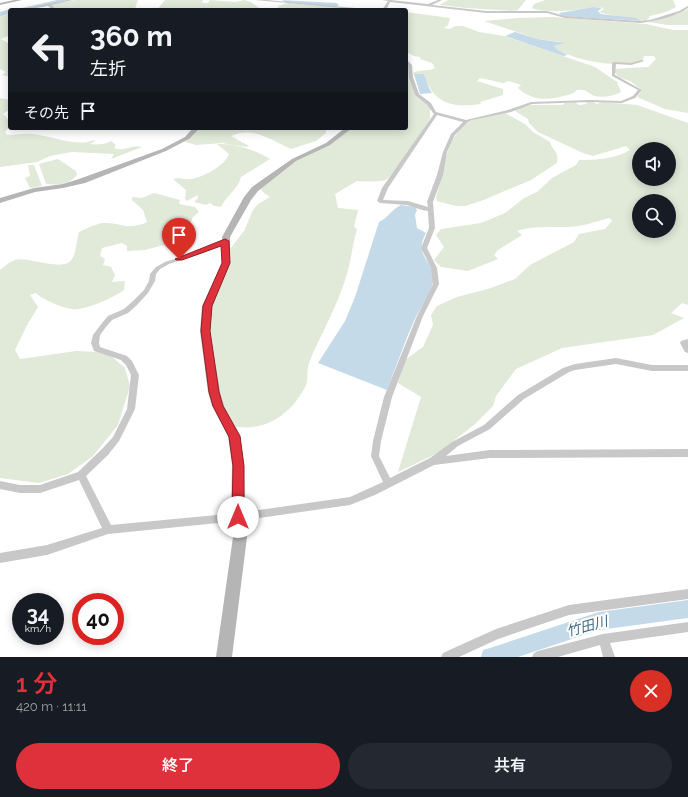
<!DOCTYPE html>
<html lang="ja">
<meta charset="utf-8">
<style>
body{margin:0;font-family:Raleway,"Noto Sans JP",sans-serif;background:#242831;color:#f1f3f6;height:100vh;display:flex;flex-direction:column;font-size:15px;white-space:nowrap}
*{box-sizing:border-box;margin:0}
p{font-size:13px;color:#9ea1a6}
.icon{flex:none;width:22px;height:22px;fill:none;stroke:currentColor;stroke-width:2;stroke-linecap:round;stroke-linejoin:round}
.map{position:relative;height:657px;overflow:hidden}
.side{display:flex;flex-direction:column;background:#171b24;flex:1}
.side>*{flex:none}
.banner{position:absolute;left:8px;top:8px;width:400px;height:122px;border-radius:4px;box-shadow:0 2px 10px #0003;background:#171b24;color:#f1f3f6;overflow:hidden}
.buttons{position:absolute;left:632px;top:142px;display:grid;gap:8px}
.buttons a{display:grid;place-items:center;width:44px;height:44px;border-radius:50%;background:#171b24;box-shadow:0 2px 10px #0003;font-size:20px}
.speed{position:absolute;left:12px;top:593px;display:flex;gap:8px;font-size:20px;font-weight:700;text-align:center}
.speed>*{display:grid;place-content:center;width:52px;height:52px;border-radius:50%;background:#171b24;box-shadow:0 2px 10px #0003;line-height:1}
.speed small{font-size:10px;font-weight:400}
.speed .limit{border:6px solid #d22;background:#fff;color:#111}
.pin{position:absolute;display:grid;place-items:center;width:34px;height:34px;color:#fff;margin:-41px -17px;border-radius:50% 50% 50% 0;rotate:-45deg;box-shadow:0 0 4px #0007}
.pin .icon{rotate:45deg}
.me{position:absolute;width:44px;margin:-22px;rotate:0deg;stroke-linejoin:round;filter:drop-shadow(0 0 3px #0008)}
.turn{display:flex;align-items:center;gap:14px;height:84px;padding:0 16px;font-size:18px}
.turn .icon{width:52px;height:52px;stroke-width:2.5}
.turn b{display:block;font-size:28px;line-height:34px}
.then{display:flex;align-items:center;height:38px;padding:0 16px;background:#0003;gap:8px;font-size:15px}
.round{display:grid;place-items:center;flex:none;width:42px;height:42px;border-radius:21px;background:#242831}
.overview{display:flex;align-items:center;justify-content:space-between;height:68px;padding:0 16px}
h1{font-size:24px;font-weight:600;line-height:30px;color:#df313c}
.primary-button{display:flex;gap:8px;margin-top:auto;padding:8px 16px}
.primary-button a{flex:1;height:46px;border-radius:24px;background:#df313c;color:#fff;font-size:16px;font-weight:600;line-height:46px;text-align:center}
.primary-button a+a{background:#242831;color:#f1f3f6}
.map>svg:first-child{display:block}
</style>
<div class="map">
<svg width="688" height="657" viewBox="0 0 688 657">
<rect width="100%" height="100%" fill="#fff"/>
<path fill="#e1e9d9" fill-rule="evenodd" d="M76 0H138L135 9 140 10H56L50 6 51 4Z
M165 0H203L202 3H208L210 0 236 2 244 0 251 2 262 10H157Z
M448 0H526L518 10 512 11 466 8 440 5Z
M545 0H673L676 7 666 12 650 16 646 21 601 13 600 12 604 8C596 6 590 8 582 9 570 11 542 13 532 8L534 4Z
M288 3 368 10H279L278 6Z
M688 9V25H668L648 22Z
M406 12 450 18 448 25 444 28 450 29 455 26H463L479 32 504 36 595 67 617 82 621 92C613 96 604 98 595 96 586 93 588 89 577 90 574 94 568 95 563 96 546 101 531 100 518 88L521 85 509 81 503 83 480 78 477 81 503 89V95L480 102 481 104C452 108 433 104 424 74H414L413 73C420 69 428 72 435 68L432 63 420 59V57L414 56 406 52Z
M10 13V35L1 39 10 44V77L2 75 6 72 0 69V14Z
M553 17 646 24 673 30H688V113L665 109 637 97 642 90 630 81 618 77 613 69 648 67 656 59 654 56H644L642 62C615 67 584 63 558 50L554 46 561 42 538 39 484 21 518 18Z
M406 61 408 64 415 95 430 108C430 112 430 115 430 118 427 127 395 173 387 179 383 182 362 182 357 181L335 194 338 208 358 210 354 227 357 229C354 240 352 251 350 262 343 294 327 323 313 353 311 357 309 362 308 367 307 373 308 380 306 385 292 414 265 433 232 426L215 391 208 333 212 304 230 249 244 231 253 210 258 204 270 197 264 193 260 188 294 160 328 145 349 128H406Z
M0 98 10 100V109L3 114C9 118 12 126 5 132L7 135C16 135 24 133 32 134 49 135 78 148 93 140L95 141 90 144C98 145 103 145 111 141L116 145 114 148C123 152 133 144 142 147L111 159 114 154 72 152 50 156 37 162 0 167Z
M575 102 579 105 587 104 586 102H593L597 104 602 102 637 105 688 123V305L682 303 671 313 684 318 653 335 562 348 516 369 496 396 493 406 475 424 438 453 398 472 421 397 398 383 405 360 423 347 433 325 431 315 437 306 457 297 488 289 515 279 530 265 574 242 579 234 605 229 612 221 609 218C596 222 580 227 566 227 553 227 528 226 517 231L522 235 498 250 494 255 498 259 468 271 441 267 434 260 444 247 436 235 441 229 481 223 505 213 524 198 537 192 552 178 576 165 579 160C595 160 616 159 630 150L626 146 593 156 583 153 538 132 529 123 528 119 515 111 526 105H563L565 103ZM639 149H669V179H639ZM639 201H669V231H639Z
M505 113 525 124 533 132 550 142C553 152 559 151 557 163L531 180 481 201 465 206H456L437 201 436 198C444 170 445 136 472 120 481 115 495 115 505 113Z
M201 128H327L326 129V133L316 141 291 149C271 140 253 126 231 136L249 146 246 147 222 143 196 145 185 142Z
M217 144C235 143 255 150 270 159L241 177C238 190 227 194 221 207L214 206 210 203 206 205 194 202 198 198V195L187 201 185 199 186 190 173 179C178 177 185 180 191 179 202 178 226 165 229 154Z
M58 159 76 171 77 175C69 185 59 185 46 184L39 164Z
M28 165H34L42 186 30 188 25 178 30 176Z
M154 193 180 200 179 204 195 207 199 212 193 217 188 230 194 233 196 236 172 252 164 245 145 250 127 251V246L122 243 102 248 100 256 105 259 103 265 111 267 115 275 112 282 125 281 124 290C113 298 92 307 78 309 68 311 43 300 36 293L30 295 38 307 27 325 15 350 20 359 76 351 97 352 111 356 125 368 130 386 118 425 93 456 68 474 39 483 0 478V270C5 266 9 262 15 260 29 256 63 273 72 259 76 254 77 238 79 232 86 229 95 224 103 223 119 222 129 231 147 222L143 210 132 200V197L142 198Z"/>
<path fill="#c5dae9" d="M594 7 602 8 598 11 601 14 636 18 642 21 562 16 559 13Z
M515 32 538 39 565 43 554 46 558 50 568 55 563 56 505 36Z
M414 74H424L429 88 432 93 420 94Z
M401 205 415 207 417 210 415 215 417 228 426 233C412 258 437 261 433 282 432 290 418 312 414 321 404 343 396 367 387 390L318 363 345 321 355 297 379 222C388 218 392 209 401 205Z"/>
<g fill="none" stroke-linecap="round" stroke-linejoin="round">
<path fill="#c5dae9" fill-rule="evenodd" d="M57 0H68L24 10H13Z
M282 0 336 3 339 5 336 7 285 2Z
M10 9 12 10H10V13L0 16V12Z
M688 600V618L599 630 518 657H481L483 650 490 648 599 612Z"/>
<path fill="#c8c8c8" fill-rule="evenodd" d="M67 0H73L51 5 57 10H53L48 6 25 10H18Z
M255 0H267L377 10H364Z
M382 0H391L428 4 438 0H442L432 5 486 11H547L565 16 640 21 650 20 679 11 688 6V8C674 17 656 21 640 23L565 18 547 13H486L390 2 386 10H382L388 1Z
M406 59 412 65 413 77 419 94 431 103 436 112 466 120 508 110 531 102 590 100 621 101 633 96 638 90 612 76V63L614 62 631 63 642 60 644 61 631 65 616 64 615 75 642 90 635 98 622 103 590 102 532 104 511 112 472 120 468 122 455 135 447 152 443 175 433 202 435 228 427 248 437 268 439 284 423 316 392 397 381 441 379 456 390 478 430 458 452 442 484 425 518 395 563 368 575 364 616 358 652 365H688V371H652L616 364 575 370 569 372 524 399 490 429 458 446 446 456 490 450 688 449V457L490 458 434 465 375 495 350 505 238 521 108 534 47 555 0 563V553L47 545 102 528 79 480 40 493H20L0 489V481L20 485H40L78 472 102 449 113 437 127 409 131 375 126 365 121 360 94 351 91 343 93 335 102 323 108 316 124 309 133 301 144 290 149 281 150 274 156 267 165 262 202 250 225 239 228 241 227 242 206 252 169 264 160 269 156 274 155 281 148 293 137 305 128 313 112 320 106 327 100 335 99 343 100 347 127 356 132 361 139 375 135 409 119 441 108 455 86 476 111 525 238 513 350 497 383 482 371 456 373 441 384 397 417 316 433 284 431 268 421 248 429 228 428 211 422 210 407 205 380 203 377 201 382 188 434 114 427 105 415 95 409 77 408 65 406 62ZM437 115 463 122 451 134 443 152 437 175 427 202 428 207 408 201 383 200 388 188Z
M688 339V353L685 352 680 343 681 341Z
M688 589V599L569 615 498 639 459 657H441L443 653 496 629 569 605Z
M688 622V632L610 643 615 657H603L600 645 558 657H532L534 653 538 651 603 634Z"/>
<path fill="#b5b5b5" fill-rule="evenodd" d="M14 0H22L0 5V3Z
M193 128H200L189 139 166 151 85 183 63 188 35 192 0 203V198L34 188 63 184 79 179 162 149 185 137Z
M345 128H352L330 145 296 161 258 191 251 200 230 237V263L212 306 210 331 220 392 224 406 240 436 244 465 245 517 247 537 232 657H216L233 537 231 517 232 465 228 436 212 406 208 392 200 331 202 306 222 263V237L244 197 252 187 292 159 326 143Z"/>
</g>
<path fill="#df313c" stroke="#912027" d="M225 239 229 241 230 263 212 306 210 331 219 392 223 406 240 436 244 466V517L242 521 238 523 234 521 232 517 233 466 229 437 213 406 209 392 201 331 203 306 222 263 221 246 182 260H176L175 259Z"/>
<g text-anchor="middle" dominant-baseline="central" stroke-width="4" stroke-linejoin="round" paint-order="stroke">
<g font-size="14" font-style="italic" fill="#3d6b8a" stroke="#fff">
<text transform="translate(587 626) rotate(-15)">竹田川</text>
</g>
</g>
</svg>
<div class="buttons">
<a><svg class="icon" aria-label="sound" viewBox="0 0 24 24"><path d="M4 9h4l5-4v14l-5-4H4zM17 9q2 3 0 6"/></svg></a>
<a><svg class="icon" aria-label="search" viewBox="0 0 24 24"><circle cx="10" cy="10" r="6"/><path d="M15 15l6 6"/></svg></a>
</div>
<div class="speed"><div>34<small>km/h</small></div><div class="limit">40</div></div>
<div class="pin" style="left:179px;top:259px;background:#d93025"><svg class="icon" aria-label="arrive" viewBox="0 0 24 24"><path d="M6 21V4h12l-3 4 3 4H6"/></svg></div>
<svg class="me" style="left:238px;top:517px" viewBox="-20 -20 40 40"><circle r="19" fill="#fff"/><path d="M0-13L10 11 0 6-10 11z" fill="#df313c"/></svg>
<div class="banner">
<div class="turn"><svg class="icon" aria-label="left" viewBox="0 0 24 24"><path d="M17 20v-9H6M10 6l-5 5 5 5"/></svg><div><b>360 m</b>左折</div></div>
<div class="then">その先<svg class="icon" aria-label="arrive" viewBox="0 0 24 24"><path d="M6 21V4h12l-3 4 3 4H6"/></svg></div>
</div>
</div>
<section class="side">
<div class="overview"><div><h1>1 分</h1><p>420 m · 11:11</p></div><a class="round" style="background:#d93025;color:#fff"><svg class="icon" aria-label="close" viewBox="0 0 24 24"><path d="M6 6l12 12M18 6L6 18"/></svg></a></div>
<div class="primary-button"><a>終了</a><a>共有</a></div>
</section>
